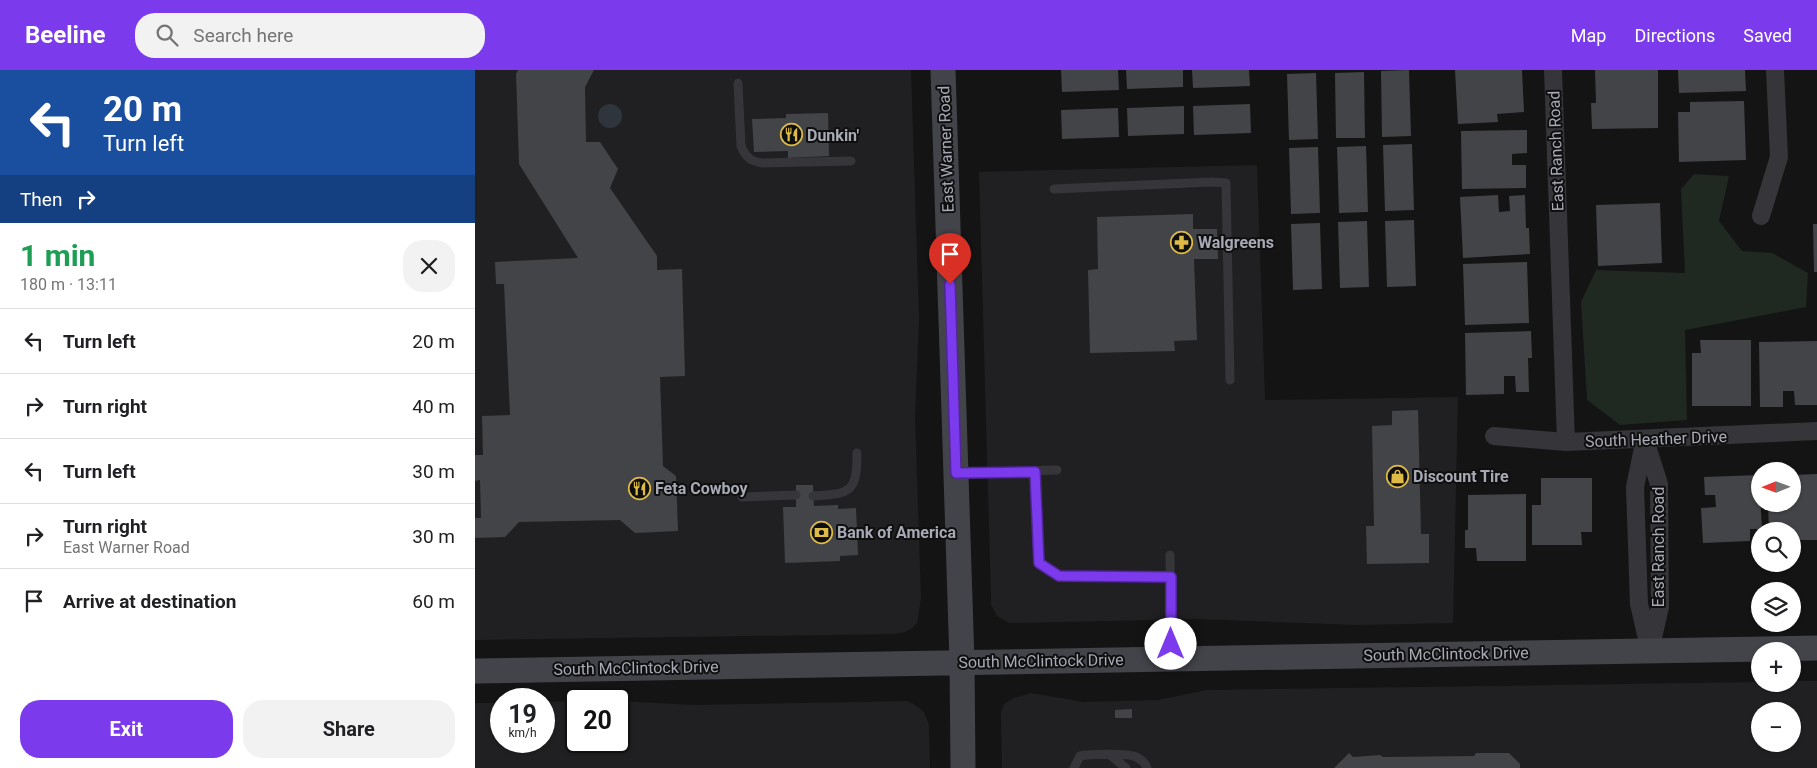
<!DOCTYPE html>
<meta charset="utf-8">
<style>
body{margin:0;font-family:Roboto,sans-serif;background:#f2f2f2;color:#202124;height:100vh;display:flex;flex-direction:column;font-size:19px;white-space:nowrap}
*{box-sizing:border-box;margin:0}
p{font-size:16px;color:#757577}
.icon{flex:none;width:28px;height:28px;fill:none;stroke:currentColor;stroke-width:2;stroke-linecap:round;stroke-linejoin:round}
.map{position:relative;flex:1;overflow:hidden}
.sheet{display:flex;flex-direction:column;background:#fff;width:475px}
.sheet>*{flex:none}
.banner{background:#1a4fa0;color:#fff;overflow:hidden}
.needle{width:32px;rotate:269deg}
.tools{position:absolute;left:1276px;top:392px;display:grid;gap:10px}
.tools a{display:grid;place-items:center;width:50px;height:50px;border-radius:50%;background:#fff;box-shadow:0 1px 4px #0004;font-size:25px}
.speed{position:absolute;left:15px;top:618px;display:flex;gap:10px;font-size:25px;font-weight:700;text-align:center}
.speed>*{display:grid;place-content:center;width:65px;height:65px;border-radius:50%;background:#fff;box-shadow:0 1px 4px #0004;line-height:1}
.speed small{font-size:12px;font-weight:400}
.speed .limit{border:2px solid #111;border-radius:8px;background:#fff;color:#111}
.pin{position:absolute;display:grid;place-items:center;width:42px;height:42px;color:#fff;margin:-51px -21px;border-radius:50% 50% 50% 0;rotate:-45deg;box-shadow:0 0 5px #0007}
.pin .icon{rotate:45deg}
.me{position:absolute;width:55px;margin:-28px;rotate:0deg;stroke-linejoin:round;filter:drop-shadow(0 0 4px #0008)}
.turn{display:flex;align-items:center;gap:18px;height:105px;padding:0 20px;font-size:22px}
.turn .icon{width:65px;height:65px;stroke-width:2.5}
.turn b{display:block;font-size:35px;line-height:42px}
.then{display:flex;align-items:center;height:48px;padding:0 20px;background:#0003;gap:10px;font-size:19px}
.round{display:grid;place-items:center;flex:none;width:52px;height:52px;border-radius:20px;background:#f2f2f2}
.summary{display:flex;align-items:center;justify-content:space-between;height:85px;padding:0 20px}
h1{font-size:30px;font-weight:700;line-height:38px;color:#1e9e55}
.cta{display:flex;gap:10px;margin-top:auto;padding:10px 20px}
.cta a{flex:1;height:58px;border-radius:20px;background:#7c3aed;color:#fff;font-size:20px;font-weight:700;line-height:58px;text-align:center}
.cta a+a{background:#f2f2f2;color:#202124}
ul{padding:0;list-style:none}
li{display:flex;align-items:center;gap:15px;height:65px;padding:0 20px;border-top:1px solid #e0e0e0}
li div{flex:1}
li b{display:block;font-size:19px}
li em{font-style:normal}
header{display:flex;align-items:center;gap:30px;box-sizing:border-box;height:70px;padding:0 25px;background:#7c3aed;color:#fff}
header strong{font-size:24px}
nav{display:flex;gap:28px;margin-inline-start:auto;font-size:18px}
.search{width:350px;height:45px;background:#f2f2f2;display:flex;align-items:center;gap:12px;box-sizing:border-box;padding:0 18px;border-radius:20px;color:#757577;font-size:19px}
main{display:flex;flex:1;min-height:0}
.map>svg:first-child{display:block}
</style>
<header>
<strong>Beeline</strong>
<div class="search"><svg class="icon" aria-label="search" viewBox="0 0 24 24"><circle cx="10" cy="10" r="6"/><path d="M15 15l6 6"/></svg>Search here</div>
<nav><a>Map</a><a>Directions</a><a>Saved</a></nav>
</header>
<main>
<section class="sheet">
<div class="banner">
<div class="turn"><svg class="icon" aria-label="left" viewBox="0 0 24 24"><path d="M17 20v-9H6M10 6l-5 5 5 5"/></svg><div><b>20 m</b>Turn left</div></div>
<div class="then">Then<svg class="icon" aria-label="right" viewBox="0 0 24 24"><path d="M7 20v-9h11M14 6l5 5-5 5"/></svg></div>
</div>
<div class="summary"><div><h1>1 min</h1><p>180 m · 13:11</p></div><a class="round"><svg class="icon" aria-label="close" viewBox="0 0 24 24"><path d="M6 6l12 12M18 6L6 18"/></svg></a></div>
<ul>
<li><svg class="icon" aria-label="left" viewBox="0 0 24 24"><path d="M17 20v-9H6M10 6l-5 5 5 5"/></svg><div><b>Turn left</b></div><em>20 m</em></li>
<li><svg class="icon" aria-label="right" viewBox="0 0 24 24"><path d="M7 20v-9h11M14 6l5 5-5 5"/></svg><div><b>Turn right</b></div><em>40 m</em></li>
<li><svg class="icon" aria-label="left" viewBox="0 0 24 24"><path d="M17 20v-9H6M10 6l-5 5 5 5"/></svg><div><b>Turn left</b></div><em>30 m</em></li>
<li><svg class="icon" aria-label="right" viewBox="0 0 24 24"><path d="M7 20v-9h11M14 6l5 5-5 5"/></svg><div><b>Turn right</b><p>East Warner Road</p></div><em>30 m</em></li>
<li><svg class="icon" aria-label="arrive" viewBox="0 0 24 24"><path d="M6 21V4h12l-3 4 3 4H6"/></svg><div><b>Arrive at destination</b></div><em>60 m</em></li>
</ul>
<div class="cta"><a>Exit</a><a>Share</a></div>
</section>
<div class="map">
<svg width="1342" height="698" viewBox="0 0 1342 698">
<rect width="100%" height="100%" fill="#141415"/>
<path fill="#202022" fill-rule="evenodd" d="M0 0H436L444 249 440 347 446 528 442 553 437 558 430 562 419 564 0 570Z
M782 95 790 330 983 327 978 553 880 555 721 549 537 553 532 552 522 546 516 534V528L504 102Z
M1318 611H1342V698H527L526 643 529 634 539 628 556 623 609 632 683 630 732 620 1285 612V614H1318ZM1285 641H1318V674H1285Z
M101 631V671H144V631L218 635 432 631 439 634 449 642 454 655 455 698H0V633H26V671H69V632Z"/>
<path fill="#202822" d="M1219 104 1254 106 1244 151 1267 181 1297 183 1333 203 1331 237 1210 260 1212 350 1145 355 1112 330 1106 232 1121 200 1210 203 1206 119Z"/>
<path fill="#2f353c" d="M123 46a12 12 0 1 1 24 0a12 12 0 1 1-24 0Z"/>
<path fill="#434448" d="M43 0H119L110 17 111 72H125L143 99 135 118 182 186V200L207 199 210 306 185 307 188 396 201 406 203 461 160 463 145 450 44 452 30 467 0 468V448H6L5 410 0 411V385H8L7 346 35 345 29 214H21L20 192 103 188 44 94 41 4Z
M586 0H643L644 20 587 22Z
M651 0H708V17L652 19Z
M717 0H774L775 16 718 18Z
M934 0 936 66 907 67 906 1Z
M980 0H1047L1049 42 1022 44 1023 52 983 54Z
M1120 0H1183V58L1117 59 1116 33H1121Z
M1203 0H1270L1271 21 1204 23Z
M889 2 890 68H861L860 3Z
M841 3 843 69 814 70 812 4Z
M1269 31 1271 90 1204 92 1203 42H1215V32Z
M775 34 776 63 719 65 718 36Z
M709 36V64L653 66 652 38Z
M643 38 644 67 587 69 586 40Z
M353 43 354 86 313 88V81L279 82 277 49 311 48V44Z
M1052 60V83L1037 84V95H1051V118L987 119 986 61Z
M937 74 939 140 910 141 908 75Z
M891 76 893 142 864 143 862 77Z
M843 77 845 143 816 144 814 78Z
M1023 125 1024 142 1035 141 1034 126 1050 125 1051 158H1054L1055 184 988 188 985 127Z
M1185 133 1187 193 1123 196 1121 135Z
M718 144V159H742L743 189H719L722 270 699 271 700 281 615 283 613 200 623 199 622 147Z
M939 150 941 216 912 217 910 151Z
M892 151 894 217 865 218 863 152Z
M845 153 847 219 818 220 816 154Z
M1338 154H1342V202H1339Z
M1052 192 1054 253 990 255 988 194Z
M1056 261 1057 288H1053L1054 322H1041L1040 306H1029V324L991 325 990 263Z
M1225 270H1276V336H1217V283H1226Z
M1342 271V335H1320L1319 321H1308V337H1285L1284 272Z
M943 340 946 464H954V493L892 494 891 456H899L897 356 917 355V341Z
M1342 404V470H1318V461H1294L1293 434H1318V405Z
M1284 405 1287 459H1275V471L1228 473 1226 438 1241 437 1240 425H1230L1229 407Z
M1066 408H1117V462H1106L1107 475H1057V435H1066Z
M321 415H338L339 436 363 435V439L381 438 383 485 365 486V491L310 493 308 437H321Z
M1051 424V491H1002L1001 478H990V460H993V425Z
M657 639V648H640V640Z
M874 683 878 687 905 685 908 687 999 686 1001 683H1034L1045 694V698H859Z"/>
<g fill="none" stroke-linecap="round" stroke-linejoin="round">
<path stroke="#35353a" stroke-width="9" d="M263 13 266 76C271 88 276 91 287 93L376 91
M579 119 737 112 751 113 755 310
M560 401 564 493 584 507H696
M483 403 582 400
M338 426C376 424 382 422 382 383
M267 427 321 425
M695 485 696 588
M635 685 651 698
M599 698 605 686C614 684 654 683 661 687 666 689 670 693 672 698"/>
<path stroke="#35353a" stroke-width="18" d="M1078 0 1091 372
M1286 146 1304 87 1300 0
M1019 366 1091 372 1342 361
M1170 370 1184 414 1185 537 1175 581
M1169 373 1160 417 1164 534 1174 577"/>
<path stroke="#43444a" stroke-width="25" d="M468 0 487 592 488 698
M0 601 1342 578"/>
</g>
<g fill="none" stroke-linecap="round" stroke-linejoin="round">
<defs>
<path id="route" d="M475 214 481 403 560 402 564 493 584 506 696 507V574"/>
</defs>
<use href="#route" stroke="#51269a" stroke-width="12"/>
<use href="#route" stroke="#7c3aed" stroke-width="9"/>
</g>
<defs>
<symbol id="restaurant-ring" viewBox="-11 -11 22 22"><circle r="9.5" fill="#0f0f10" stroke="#db4" stroke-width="1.5"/><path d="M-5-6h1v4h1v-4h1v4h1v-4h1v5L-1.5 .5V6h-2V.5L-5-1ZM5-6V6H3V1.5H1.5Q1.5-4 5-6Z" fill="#db4"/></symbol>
<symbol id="pharmacy-ring" viewBox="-11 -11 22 22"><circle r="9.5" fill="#0f0f10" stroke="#db4" stroke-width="1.5"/><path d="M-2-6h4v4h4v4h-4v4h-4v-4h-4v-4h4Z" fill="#db4"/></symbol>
<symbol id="shop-ring" viewBox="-11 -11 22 22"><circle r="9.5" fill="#0f0f10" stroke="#db4" stroke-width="1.5"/><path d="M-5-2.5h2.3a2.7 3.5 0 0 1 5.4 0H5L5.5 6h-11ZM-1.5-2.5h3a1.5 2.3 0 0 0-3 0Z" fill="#db4"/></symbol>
<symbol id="bank-ring" viewBox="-11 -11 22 22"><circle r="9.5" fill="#0f0f10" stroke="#db4" stroke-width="1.5"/><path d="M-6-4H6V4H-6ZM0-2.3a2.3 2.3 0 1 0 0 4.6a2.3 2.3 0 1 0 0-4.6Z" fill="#db4"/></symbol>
</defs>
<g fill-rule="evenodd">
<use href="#restaurant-ring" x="304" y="52" width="25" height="25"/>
<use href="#pharmacy-ring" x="694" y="160" width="25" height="25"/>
<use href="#shop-ring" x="910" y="394" width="25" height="25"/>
<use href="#restaurant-ring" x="152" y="406" width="25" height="25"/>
<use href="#bank-ring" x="334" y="450" width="25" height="25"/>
</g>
<g text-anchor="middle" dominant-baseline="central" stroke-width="4" stroke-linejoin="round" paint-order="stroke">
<g font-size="16" font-weight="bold" fill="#a7a9b4" stroke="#0f0f10" text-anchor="start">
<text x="332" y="65">Dunkin'</text>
<text x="723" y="172">Walgreens</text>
<text x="938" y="406">Discount Tire</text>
<text x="180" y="418">Feta Cowboy</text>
<text x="362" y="462">Bank of America</text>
</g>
<g font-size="16" fill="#a7a9b4" stroke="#0f0f10">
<text transform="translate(471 79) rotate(-92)">East Warner Road</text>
<text transform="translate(1081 81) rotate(-92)">East Ranch Road</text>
<text transform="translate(1181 369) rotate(-2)">South Heather Drive</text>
<text transform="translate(1183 477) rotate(-90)">East Ranch Road</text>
<text transform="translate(971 584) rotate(-1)">South McClintock Drive</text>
<text transform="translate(566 591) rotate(-1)">South McClintock Drive</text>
<text transform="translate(161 598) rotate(-1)">South McClintock Drive</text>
</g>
</g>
</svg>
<div class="tools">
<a><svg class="needle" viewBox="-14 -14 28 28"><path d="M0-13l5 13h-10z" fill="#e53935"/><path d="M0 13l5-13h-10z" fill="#757577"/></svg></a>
<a><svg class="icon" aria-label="search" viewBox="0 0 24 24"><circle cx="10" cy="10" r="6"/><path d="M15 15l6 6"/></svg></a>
<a><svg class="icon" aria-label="layers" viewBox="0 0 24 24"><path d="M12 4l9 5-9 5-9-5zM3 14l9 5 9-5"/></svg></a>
<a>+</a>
<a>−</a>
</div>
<div class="speed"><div>19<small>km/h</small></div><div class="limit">20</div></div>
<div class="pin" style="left:475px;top:214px;background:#d93025"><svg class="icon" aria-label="arrive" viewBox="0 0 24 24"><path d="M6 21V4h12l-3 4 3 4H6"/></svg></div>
<svg class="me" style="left:696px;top:574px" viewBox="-20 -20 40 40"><circle r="19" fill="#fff"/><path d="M0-13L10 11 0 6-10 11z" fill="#7c3aed"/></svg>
</div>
</main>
